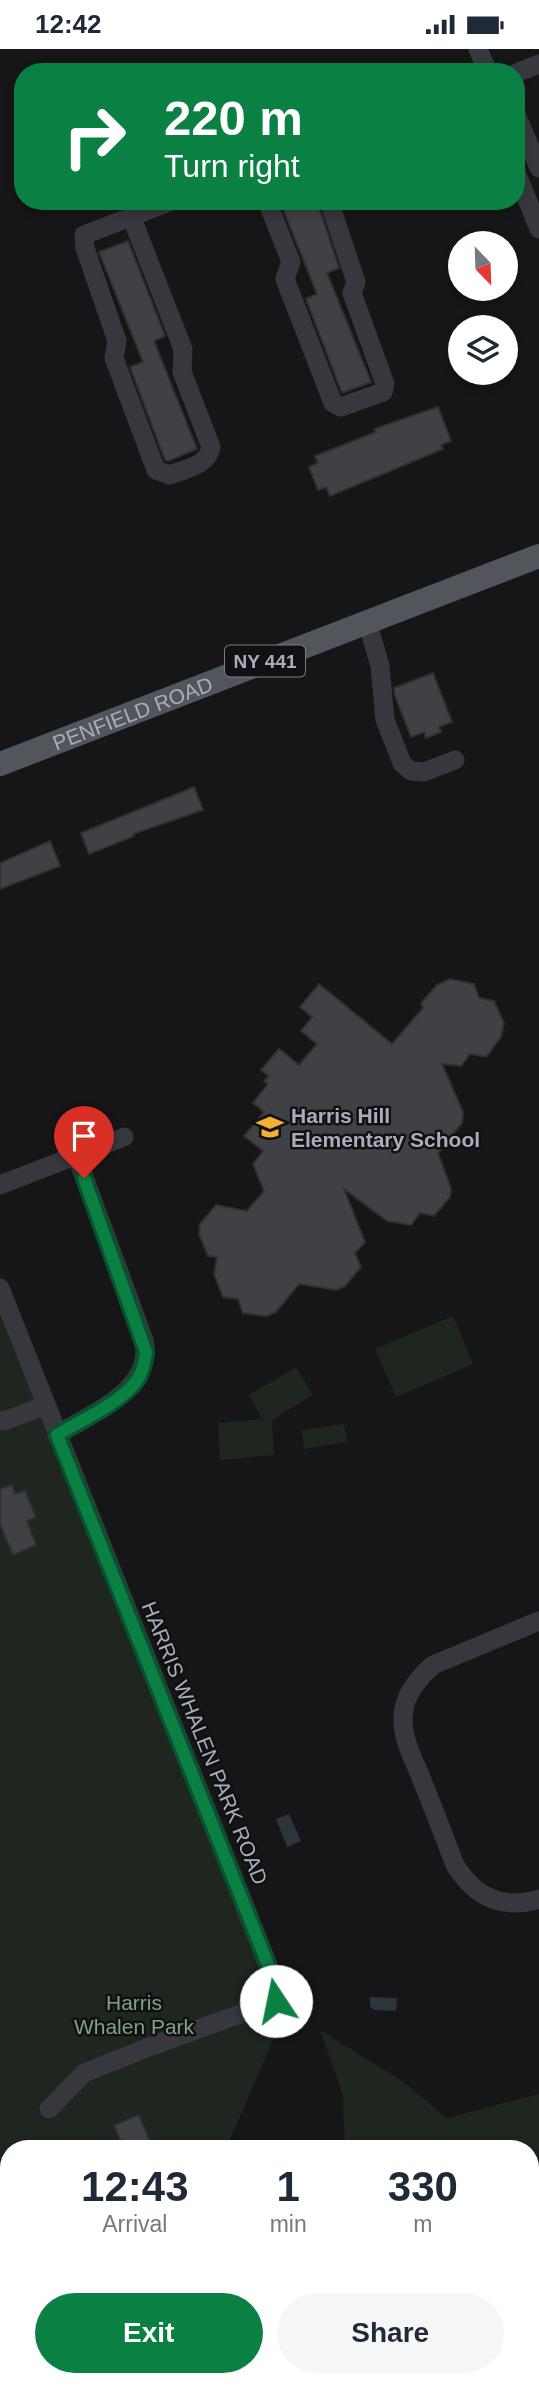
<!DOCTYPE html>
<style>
body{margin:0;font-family:Helvetica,sans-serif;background:#f6f6f7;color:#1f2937;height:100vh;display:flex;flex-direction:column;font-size:26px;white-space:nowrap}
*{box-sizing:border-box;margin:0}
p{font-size:23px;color:#747a83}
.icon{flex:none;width:38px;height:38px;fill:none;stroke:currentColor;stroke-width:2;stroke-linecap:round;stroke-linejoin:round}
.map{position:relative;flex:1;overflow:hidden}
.details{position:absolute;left:0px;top:2091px;width:539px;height:247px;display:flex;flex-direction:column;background:#fff;border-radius:28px 28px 0 0;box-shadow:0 4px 10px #0003}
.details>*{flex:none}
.top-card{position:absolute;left:14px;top:14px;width:511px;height:147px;border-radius:28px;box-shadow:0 4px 10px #0003;background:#0b8043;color:#fff;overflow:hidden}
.needle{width:46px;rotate:157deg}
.buttons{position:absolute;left:448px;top:182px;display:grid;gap:14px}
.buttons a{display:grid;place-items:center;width:70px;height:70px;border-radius:50%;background:#fff;box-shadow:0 4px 10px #0003;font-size:35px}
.pin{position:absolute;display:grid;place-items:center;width:60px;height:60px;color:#fff;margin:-72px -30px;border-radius:50% 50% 50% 0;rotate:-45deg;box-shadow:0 0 7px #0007}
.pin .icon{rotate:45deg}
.me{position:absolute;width:77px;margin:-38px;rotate:349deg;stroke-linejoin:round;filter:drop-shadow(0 0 5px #0008)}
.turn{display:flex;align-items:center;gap:24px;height:147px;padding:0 35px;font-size:32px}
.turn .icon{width:91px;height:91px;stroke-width:2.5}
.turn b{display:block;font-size:49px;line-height:60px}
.eta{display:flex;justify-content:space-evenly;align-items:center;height:119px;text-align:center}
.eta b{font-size:42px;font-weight:600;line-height:49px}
.button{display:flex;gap:14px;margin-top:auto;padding:14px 35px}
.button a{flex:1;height:80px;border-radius:42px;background:#0b8043;color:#fff;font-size:28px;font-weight:600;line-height:80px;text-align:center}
.button a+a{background:#f6f6f7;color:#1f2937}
.status{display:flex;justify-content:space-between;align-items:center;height:49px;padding:0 35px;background:#fff;direction:ltr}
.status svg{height:19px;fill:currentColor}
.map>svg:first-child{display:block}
</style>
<div class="status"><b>12:42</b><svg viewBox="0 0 49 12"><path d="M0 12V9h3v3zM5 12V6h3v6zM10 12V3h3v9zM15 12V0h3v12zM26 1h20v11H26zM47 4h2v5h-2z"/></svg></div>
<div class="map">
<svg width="539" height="2337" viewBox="0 0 539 2337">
<rect width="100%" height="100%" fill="#161618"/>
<path fill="#1e261f" d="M0 1264 262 1923 281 1916 304 1973 276 1984 226 2100H9V2329H530V2100H345L343 2046 320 1981 404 2033 447 2069 539 2045V2337H0Z
M453 1267 473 1315 396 1348 375 1300Z
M296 1318 313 1346 272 1371 274 1406 220 1411 218 1374 262 1370 249 1346Z
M344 1375 347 1393 304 1400 302 1381Z"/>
<path fill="#2c353c" d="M289 1765 301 1792 287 1798 276 1770Z
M370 1948 397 1949 396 1962 374 1961 370 1957Z"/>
<path fill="#404145" stroke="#303034" stroke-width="2" d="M280 152H317L339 219 327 224 371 333 342 344 306 250 317 245Z
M128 192 165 287 154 292 197 400 168 412 165 411 130 318 143 313 99 203Z
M438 358 451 392 441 396 443 400 330 447 326 438 318 441 309 418 318 414 315 407 376 383 374 380Z
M433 624 452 673 439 678 441 683 426 689 424 683 411 688 395 647 394 639Z
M194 738 203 761 133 785 134 787 89 805 81 784Z
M50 792 60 817 0 840V814Z
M450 930 474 935 479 949 494 952 504 974 501 988 486 1008 470 1005 461 1017 442 1015 463 1063 462 1074 438 1104 451 1140 450 1148 434 1167 420 1164 411 1176 387 1172 344 1140 365 1193 355 1204 361 1218 345 1237 337 1241 299 1235 276 1263 267 1267 243 1264 238 1250 223 1248 214 1225 217 1208 208 1207 199 1185 200 1175 216 1156 247 1162 264 1142 253 1115 263 1102 244 1087 264 1063 253 1054 268 1035 264 1032 269 1027 261 1021 279 1000 299 1016 317 995 301 982 312 968 300 958 319 935 392 995 423 959 421 954 437 936Z
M12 1436 15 1445 25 1442 36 1468 27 1472 36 1496 13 1506 0 1475V1440Z
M139 2066 153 2100H124L114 2076Z"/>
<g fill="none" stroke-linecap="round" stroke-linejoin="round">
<path stroke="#37383d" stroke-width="19" d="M478 0 488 23
M516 24 539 15
M516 65 539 119
M516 123 539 180
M267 152 291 213 285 230 333 354 341 358 383 343 385 335 352 244 356 233 329 152
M131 167 183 300 182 323 211 398C208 417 185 420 170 426L156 421 114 309 117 292 85 199 84 186 172 152
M367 572 380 617 385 671 402 714 411 722 424 723 455 711
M0 1136 124 1088
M0 1239 272 1926 276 1952 149 1998 84 2024 49 2060
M0 1371 5 1372 46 1356
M57 1386C92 1364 154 1341 144 1291L76 1106
M539 1572 433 1616C417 1630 402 1648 403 1672 403 1691 414 1711 421 1729 433 1758 444 1787 455 1816 475 1848 502 1861 539 1850"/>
<path stroke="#53555c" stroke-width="24" id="s1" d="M0 715 539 507"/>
</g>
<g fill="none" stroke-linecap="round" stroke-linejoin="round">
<defs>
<path id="route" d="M84 1129 146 1303C145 1313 142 1325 135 1334 118 1355 80 1372 57 1386L272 1926 276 1952"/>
</defs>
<use href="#route" stroke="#07532c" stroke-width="18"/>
<use href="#route" stroke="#0b8043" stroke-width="12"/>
</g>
<defs>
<symbol id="school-bare" viewBox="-9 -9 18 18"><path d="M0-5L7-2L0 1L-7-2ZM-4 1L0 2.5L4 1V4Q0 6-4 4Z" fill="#f2b134" stroke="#111113" stroke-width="2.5" paint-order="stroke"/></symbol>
</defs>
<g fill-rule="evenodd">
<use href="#school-bare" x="251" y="1059" width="38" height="38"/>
</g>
<g text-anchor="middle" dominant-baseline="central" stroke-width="5" stroke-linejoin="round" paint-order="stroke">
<rect fill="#111113" stroke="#7b7e86" stroke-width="2" x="225" y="596.5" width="80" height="31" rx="5"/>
<g font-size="19" font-weight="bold" fill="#a8adb8">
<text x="265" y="612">NY 441</text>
</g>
<g font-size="21" fill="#a8adb8" stroke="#111113">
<text stroke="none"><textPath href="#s1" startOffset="142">PENFIELD ROAD</textPath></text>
<text transform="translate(205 1694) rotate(68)">HARRIS WHALEN PARK ROAD</text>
</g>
<g font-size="21" font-weight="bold" fill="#a8adb8" stroke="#111113" text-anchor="start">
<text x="291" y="1066">Harris Hill<tspan x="291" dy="24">Elementary School</tspan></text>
</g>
<g font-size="21" fill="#7fa381" stroke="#111113">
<text x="134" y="1953">Harris<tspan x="134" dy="24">Whalen Park</tspan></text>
</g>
</g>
</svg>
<div class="buttons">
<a><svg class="needle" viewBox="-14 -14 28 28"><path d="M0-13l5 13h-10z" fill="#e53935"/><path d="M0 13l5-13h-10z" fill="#747a83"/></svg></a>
<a><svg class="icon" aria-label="layers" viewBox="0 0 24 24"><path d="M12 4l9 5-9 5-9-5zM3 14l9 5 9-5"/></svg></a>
</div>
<div class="pin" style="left:84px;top:1129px;background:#d93025"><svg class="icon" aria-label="arrive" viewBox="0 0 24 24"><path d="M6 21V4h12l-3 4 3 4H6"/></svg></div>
<svg class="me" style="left:276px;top:1952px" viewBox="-20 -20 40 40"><circle r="19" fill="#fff"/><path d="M0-13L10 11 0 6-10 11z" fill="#0b8043"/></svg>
<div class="top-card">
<div class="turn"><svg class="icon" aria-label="right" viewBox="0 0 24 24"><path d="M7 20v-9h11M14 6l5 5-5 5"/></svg><div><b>220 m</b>Turn right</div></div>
</div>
<section class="details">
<div class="eta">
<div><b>12:43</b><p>Arrival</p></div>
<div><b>1</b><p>min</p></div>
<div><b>330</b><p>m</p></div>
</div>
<div class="button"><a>Exit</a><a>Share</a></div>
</section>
</div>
